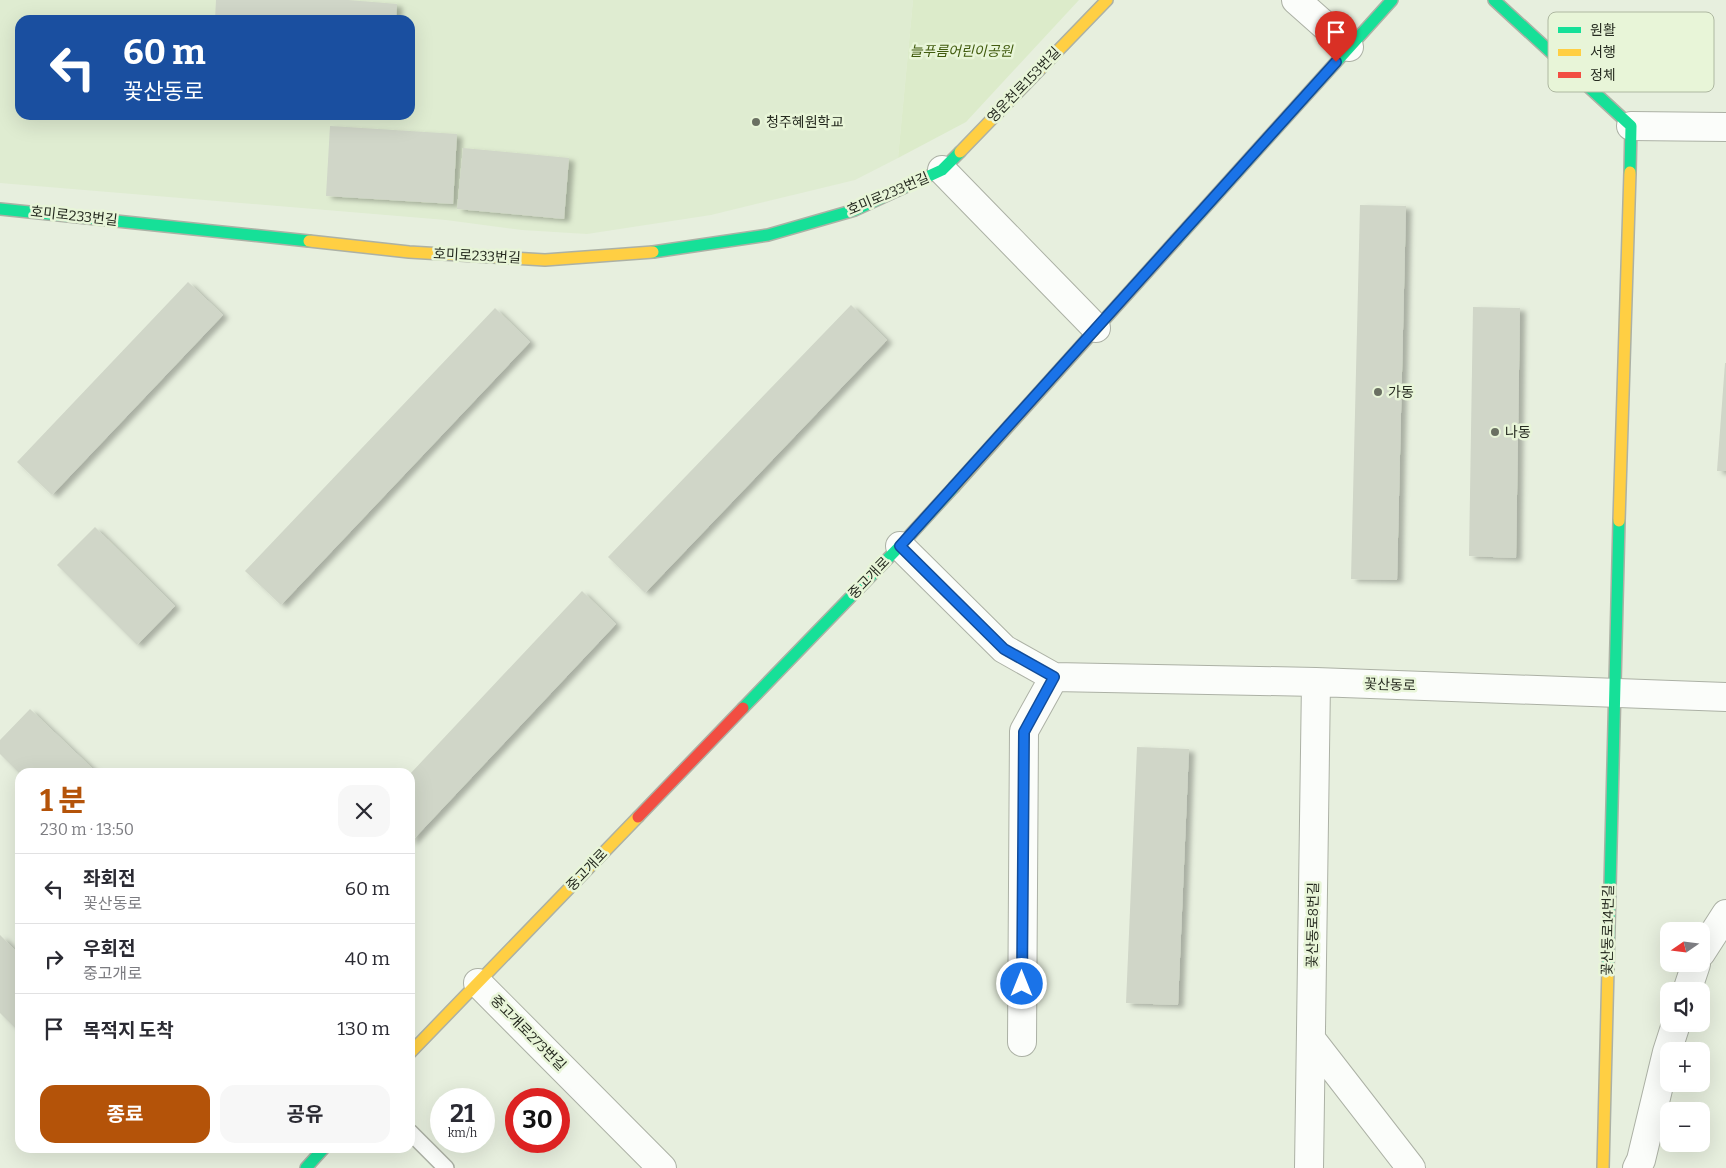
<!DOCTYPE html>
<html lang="ko">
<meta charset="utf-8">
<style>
body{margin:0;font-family:Bitter,"Noto Sans KR",serif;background:#f7f7f7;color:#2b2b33;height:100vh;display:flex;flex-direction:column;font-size:19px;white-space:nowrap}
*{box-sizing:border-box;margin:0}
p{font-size:16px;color:#7c7c81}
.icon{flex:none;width:28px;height:28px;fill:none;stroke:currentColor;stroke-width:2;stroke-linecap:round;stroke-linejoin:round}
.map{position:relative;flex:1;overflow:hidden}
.drawer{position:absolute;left:15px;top:768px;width:400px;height:385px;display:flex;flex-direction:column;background:#fff;border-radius:15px;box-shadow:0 5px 20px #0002}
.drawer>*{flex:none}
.hud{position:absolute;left:15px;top:15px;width:400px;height:105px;border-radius:15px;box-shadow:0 5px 20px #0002;background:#1a4fa0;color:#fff;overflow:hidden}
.needle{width:32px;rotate:256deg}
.controls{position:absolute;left:1660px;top:922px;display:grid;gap:10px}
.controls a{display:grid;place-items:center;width:50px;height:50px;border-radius:10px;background:#fff;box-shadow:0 5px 20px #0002;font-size:25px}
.speed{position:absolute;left:430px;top:1088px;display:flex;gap:10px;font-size:25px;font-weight:700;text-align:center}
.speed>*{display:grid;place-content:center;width:65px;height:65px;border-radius:50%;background:#fff;box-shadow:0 5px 20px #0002;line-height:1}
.speed small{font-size:12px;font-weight:400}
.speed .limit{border:8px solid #d22;background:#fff;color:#111}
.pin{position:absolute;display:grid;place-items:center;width:42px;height:42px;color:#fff;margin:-51px -21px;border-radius:50% 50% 50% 0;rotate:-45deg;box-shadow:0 0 5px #0007}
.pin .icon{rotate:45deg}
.me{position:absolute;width:55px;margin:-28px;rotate:0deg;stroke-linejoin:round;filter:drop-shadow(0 0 4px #0008)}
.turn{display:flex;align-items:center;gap:18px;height:105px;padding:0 25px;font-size:22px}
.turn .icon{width:65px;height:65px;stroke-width:2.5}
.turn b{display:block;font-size:35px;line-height:42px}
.round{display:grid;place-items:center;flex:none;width:52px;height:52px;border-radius:15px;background:#f7f7f7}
.headline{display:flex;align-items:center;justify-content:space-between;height:85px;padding:0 25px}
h1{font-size:30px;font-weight:700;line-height:38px;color:#b45309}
.cta{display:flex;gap:10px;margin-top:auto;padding:10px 25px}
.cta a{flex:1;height:58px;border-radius:15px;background:#b45309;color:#fff;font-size:20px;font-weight:700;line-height:58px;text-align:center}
.cta a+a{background:#f7f7f7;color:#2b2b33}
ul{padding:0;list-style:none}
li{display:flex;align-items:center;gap:15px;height:70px;padding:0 25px;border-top:1px solid #e1e1e2}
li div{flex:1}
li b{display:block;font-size:19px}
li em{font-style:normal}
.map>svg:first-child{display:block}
</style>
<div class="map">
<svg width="1726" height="1168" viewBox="0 0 1726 1168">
<defs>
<filter id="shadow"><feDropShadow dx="5.5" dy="3" stdDeviation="2.5" flood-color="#0004"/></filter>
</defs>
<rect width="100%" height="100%" fill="#e7efde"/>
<path fill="#dfecd1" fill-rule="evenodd" d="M0 0H913L898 158 855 180 711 215 587 234 522 230 446 220 0 183ZM20 20H410V115H20Z"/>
<path fill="#dcebca" d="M913 0H1079L966 122 898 158Z"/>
<path fill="#d0d6c8" filter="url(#shadow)" d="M216 0H348L397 4 396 20H215Z
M330 126 457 134 453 204 326 196Z
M463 148 569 158 564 219 457 209Z
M1360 205 1406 206 1397 580 1351 579Z
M188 282 223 315 52 495 17 462Z
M851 305 887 340 645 593 608 557Z
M1473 307 1520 308 1516 558 1469 556Z
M495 308 530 342 281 605 245 571Z
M1725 363H1726V471H1717Z
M95 527 175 606 137 645 57 565Z
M582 591 616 624 410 843V774Z
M30 709 96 772 20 774 0 754V740Z
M1137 747 1189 749 1178 1005 1126 1003Z
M0 935 20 955V1033L0 1013Z"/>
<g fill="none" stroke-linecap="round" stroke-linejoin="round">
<defs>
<path id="lane" d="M410 1132 446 1168"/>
<path id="street" d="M1296 0 1349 47
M1631 126 1726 127
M942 170 1096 328
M900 546 1004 649 1054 677 1316 682 1726 697
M1701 953 1726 914
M478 983 662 1168
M1687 991 1696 964
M1311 1039 1411 1168
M1022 1042 1024 731 1054 677
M1309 1168 1316 682
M1637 1168 1641 1160 1667 1052 1676 1024"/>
<path id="fast" d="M1494 0 1631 126 1630 172
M0 209 309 241
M1176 240 1392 0
M653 252 768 235 855 210 942 170 960 152
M743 708 900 546 954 487
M1608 968 1619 521
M306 1168 324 1148"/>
<path id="slow" d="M960 152 1107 0
M309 241 409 252 545 260 653 252
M954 487 1176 240
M1619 521 1630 172
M410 1053 638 817
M1603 1168 1608 968"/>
<path id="jam" d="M638 817 743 708"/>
</defs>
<use href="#lane" stroke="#acb1a5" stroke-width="18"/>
<use href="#street" stroke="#acb1a5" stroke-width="30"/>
<use href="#fast" stroke="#acb1a5" stroke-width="14"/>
<use href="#slow" stroke="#acb1a5" stroke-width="14"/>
<use href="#jam" stroke="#acb1a5" stroke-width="14"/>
<use href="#lane" stroke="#fbfdfa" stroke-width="15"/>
<use href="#street" stroke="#fbfdfa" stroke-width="28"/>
<use href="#fast" stroke="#16e098" stroke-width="11"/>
<use href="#slow" stroke="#ffcf43" stroke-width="11"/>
<use href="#jam" stroke="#f24e42" stroke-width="11"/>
</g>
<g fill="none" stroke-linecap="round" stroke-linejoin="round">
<defs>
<path id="route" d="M1022 984 1024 732 1054 677 1004 649 900 546 1336 62"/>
</defs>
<use href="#route" stroke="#114b97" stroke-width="12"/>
<use href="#route" stroke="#1a73e8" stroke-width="9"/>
</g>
<g fill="#6a7062" stroke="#e8f5d8" stroke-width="2">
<circle cx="756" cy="122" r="5"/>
<circle cx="1378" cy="392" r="5"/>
<circle cx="1495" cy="432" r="5"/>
</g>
<g text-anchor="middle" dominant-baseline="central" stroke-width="5" stroke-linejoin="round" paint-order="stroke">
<g font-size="14" font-style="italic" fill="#415b0e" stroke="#e8f5d8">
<text x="961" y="51">늘푸름어린이공원</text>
</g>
<g font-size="14" fill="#262b20" stroke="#e8f5d8">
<text transform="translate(1024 85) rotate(-46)">영운천로153번길</text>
<text transform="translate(888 194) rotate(-23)">호미로233번길</text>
<text transform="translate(74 216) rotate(6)">호미로233번길</text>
<text transform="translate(477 256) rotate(3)">호미로233번길</text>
<text transform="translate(869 578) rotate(-46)">중고개로</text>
<text transform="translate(1390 685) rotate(2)">꽃산동로</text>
<text transform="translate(587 870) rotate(-46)">중고개로</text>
<text transform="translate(1313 925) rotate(-89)">꽃산동로8번길</text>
<text transform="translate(1608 930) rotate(-89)">꽃산동로14번길</text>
<text transform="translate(528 1033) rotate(45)">중고개로273번길</text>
</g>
<g font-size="14" fill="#262b20" stroke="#e8f5d8" text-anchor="start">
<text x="766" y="122">청주혜원학교</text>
<text x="1388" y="392">가동</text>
<text x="1505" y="432">나동</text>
</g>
</g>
<rect x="1548" y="12" width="166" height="80" rx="8" fill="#e8f5d8" stroke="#aeb8a1" stroke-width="1"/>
<rect x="1558" y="27" width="23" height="6" fill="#16e098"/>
<rect x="1558" y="49" width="23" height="7" fill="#ffcf43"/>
<rect x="1558" y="72" width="23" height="6" fill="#f24e42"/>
<g font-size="14" fill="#262b20">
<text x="1590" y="35">원활</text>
<text x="1590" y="57">서행</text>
<text x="1590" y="80">정체</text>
</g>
</svg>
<div class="controls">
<a><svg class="needle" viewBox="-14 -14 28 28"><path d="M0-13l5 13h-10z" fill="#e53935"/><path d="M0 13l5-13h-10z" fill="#7c7c81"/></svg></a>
<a><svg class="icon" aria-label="sound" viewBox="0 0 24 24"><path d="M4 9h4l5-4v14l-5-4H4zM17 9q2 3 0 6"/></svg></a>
<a>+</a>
<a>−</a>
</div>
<div class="speed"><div>21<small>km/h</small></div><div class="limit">30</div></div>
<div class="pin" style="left:1336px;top:62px;background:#d93025"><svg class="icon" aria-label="arrive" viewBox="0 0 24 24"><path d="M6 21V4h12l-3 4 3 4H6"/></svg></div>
<svg class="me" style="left:1022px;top:984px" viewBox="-20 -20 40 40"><circle r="17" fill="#1a73e8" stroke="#fff" stroke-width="3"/><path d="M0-11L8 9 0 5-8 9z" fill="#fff"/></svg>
<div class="hud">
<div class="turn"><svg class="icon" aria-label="left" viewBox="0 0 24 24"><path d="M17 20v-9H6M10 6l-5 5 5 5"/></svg><div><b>60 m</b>꽃산동로</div></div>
</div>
<section class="drawer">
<div class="headline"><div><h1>1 분</h1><p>230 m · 13:50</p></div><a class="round"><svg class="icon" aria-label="close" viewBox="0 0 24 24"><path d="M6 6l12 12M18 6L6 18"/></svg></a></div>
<ul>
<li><svg class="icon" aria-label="left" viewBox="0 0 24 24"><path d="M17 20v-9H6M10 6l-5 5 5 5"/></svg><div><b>좌회전</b><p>꽃산동로</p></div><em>60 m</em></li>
<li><svg class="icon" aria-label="right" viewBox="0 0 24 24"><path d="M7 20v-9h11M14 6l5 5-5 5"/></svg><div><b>우회전</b><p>중고개로</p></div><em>40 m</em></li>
<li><svg class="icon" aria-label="arrive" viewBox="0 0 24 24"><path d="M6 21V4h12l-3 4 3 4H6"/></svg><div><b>목적지 도착</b></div><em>130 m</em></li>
</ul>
<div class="cta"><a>종료</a><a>공유</a></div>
</section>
</div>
